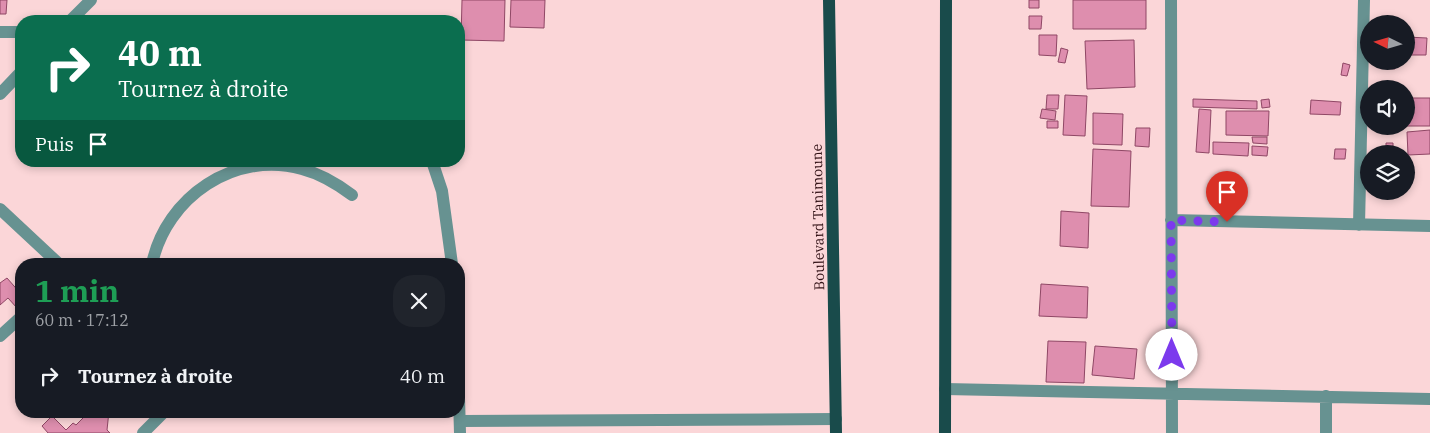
<!DOCTYPE html>
<html lang="fr">
<meta charset="utf-8">
<style>
body{margin:0;font-family:"IBM Plex Serif",serif;background:#20242c;color:#f1f3f6;height:100vh;display:flex;flex-direction:column;font-size:19px;white-space:nowrap}
*{box-sizing:border-box;margin:0}
p{font-size:16px;color:#9ea1a6}
.icon{flex:none;width:28px;height:28px;fill:none;stroke:currentColor;stroke-width:2;stroke-linecap:round;stroke-linejoin:round}
.map{position:relative;flex:1;overflow:hidden}
.sheet{position:absolute;left:15px;top:258px;width:450px;height:160px;display:flex;flex-direction:column;background:#171b24;border-radius:20px;box-shadow:0 2px 8px #0003}
.sheet>*{flex:none}
.top-card{position:absolute;left:15px;top:15px;width:450px;height:152px;border-radius:20px;box-shadow:0 2px 8px #0003;background:#0b6e4f;color:#fff;overflow:hidden}
.needle{width:32px;rotate:275deg}
.fabs{position:absolute;left:1360px;top:15px;display:grid;gap:10px}
.fabs a{display:grid;place-items:center;width:55px;height:55px;border-radius:50%;background:#171b24;box-shadow:0 2px 8px #0003;font-size:25px}
.pin{position:absolute;display:grid;place-items:center;width:42px;height:42px;color:#fff;margin:-51px -21px;border-radius:50% 50% 50% 0;rotate:-45deg;box-shadow:0 0 5px #0007}
.pin .icon{rotate:45deg}
.me{position:absolute;width:55px;margin:-28px;rotate:0deg;stroke-linejoin:round;filter:drop-shadow(0 0 4px #0008)}
.turn{display:flex;align-items:center;gap:18px;height:105px;padding:0 20px;font-size:22px}
.turn .icon{width:65px;height:65px;stroke-width:2.5}
.turn b{display:block;font-size:35px;line-height:42px}
.then{display:flex;align-items:center;height:48px;padding:0 20px;background:#0003;gap:10px;font-size:19px}
.round{display:grid;place-items:center;flex:none;width:52px;height:52px;border-radius:20px;background:#20242c}
.headline{display:flex;align-items:center;justify-content:space-between;height:85px;padding:0 20px}
h1{font-size:30px;font-weight:700;line-height:38px;color:#1e9e55}
ul{padding:0;list-style:none}
li{display:flex;align-items:center;gap:15px;height:65px;padding:0 20px}
li div{flex:1}
li b{display:block;font-size:19px}
li em{font-style:normal}
.map>svg:first-child{display:block}
</style>
<div class="map">
<svg width="1430" height="433" viewBox="0 0 1430 433">
<rect width="100%" height="100%" fill="#fbd6d8"/>
<path fill="#de8eae" stroke="#8f4765" d="M0 0H7L6 14H0Z
M462 0H505L504 41 461 40Z
M511 0H545L544 28 510 27Z
M1029 0H1039V8H1029Z
M1073 0H1146V29H1073Z
M1029 16H1042L1041 29H1029Z
M1039 35H1057L1056 56 1039 55Z
M1406 37 1427 38 1426 55H1406Z
M1134 40 1135 87 1087 89 1085 41Z
M1061 48 1068 50 1065 63 1058 62Z
M1386 61H1396L1395 69 1385 68Z
M1343 63 1350 65 1347 76 1341 75Z
M1047 95H1059L1058 109H1046Z
M1065 95 1087 96 1085 136 1063 135Z
M1407 98H1430V126H1407Z
M1193 99 1257 101V109L1193 107Z
M1269 99 1270 107 1262 108 1261 100Z
M1311 100 1341 102 1340 115 1310 114Z
M1042 109 1056 111 1055 120 1040 118Z
M1199 109 1211 110 1209 153 1196 152Z
M1226 111H1269L1268 136 1226 135Z
M1093 113 1123 114 1122 145 1093 144Z
M1047 121H1058V128H1047Z
M1136 128H1150L1149 147 1135 146Z
M1430 130V154L1408 155 1407 132Z
M1252 137H1267V144L1253 143Z
M1213 142 1249 143 1248 156 1213 154Z
M1386 143H1393V154H1386Z
M1252 146 1268 147 1267 156 1252 155Z
M1093 149 1131 151 1129 207 1091 206Z
M1335 149H1346L1345 159H1334Z
M1061 211 1089 213 1088 248 1060 246Z
M7 278 21 294V304L17 308 8 298 0 305V283Z
M1041 284 1088 287 1087 318 1039 316Z
M1048 341 1086 342 1084 383 1046 382Z
M1095 346 1137 349 1134 379 1092 375Z
M90 411H109L107 430 110 433H48L42 426 52 416 66 430 73 423 76 425Z"/>
<g fill="none" stroke-linecap="round" stroke-linejoin="round">
<path stroke="#679291" stroke-width="12" d="M1171 0 1172 433
M70 21 91 0
M0 32H21
M0 94 21 72
M432 161 442 191 452 264
M0 209 59 264
M1171 220 1430 226
M1359 225 1364 0
M152 264C166 197 235 150 302 169 321 174 336 183 352 195
M0 336 21 317
M945 389 1430 399
M1326 396V433
M459 398 460 433
M460 421 836 419
M143 433 165 411"/>
<path stroke="#194b4b" stroke-width="12" d="M829 0 836 433
M945 433 946 0"/>
</g>
<g fill="none" stroke-linecap="round" stroke-linejoin="round">
<path stroke="#7c3aed" stroke-width="9" stroke-dasharray="0 16.2" d="M1172 355 1171 220 1227 222"/>
</g>
<g text-anchor="middle" dominant-baseline="central" stroke-width="5" stroke-linejoin="round" paint-order="stroke">
<g font-size="14" fill="#311115" stroke="#fbd6d8">
<text transform="translate(818 217) rotate(-91)">Boulevard Tanimoune</text>
</g>
</g>
</svg>
<div class="fabs">
<a><svg class="needle" viewBox="-14 -14 28 28"><path d="M0-13l5 13h-10z" fill="#e53935"/><path d="M0 13l5-13h-10z" fill="#9ea1a6"/></svg></a>
<a><svg class="icon" aria-label="sound" viewBox="0 0 24 24"><path d="M4 9h4l5-4v14l-5-4H4zM17 9q2 3 0 6"/></svg></a>
<a><svg class="icon" aria-label="layers" viewBox="0 0 24 24"><path d="M12 4l9 5-9 5-9-5zM3 14l9 5 9-5"/></svg></a>
</div>
<div class="pin" style="left:1227px;top:222px;background:#d93025"><svg class="icon" aria-label="arrive" viewBox="0 0 24 24"><path d="M6 21V4h12l-3 4 3 4H6"/></svg></div>
<svg class="me" style="left:1172px;top:355px" viewBox="-20 -20 40 40"><circle r="19" fill="#fff"/><path d="M0-13L10 11 0 6-10 11z" fill="#7c3aed"/></svg>
<div class="top-card">
<div class="turn"><svg class="icon" aria-label="right" viewBox="0 0 24 24"><path d="M7 20v-9h11M14 6l5 5-5 5"/></svg><div><b>40 m</b>Tournez à droite</div></div>
<div class="then">Puis<svg class="icon" aria-label="arrive" viewBox="0 0 24 24"><path d="M6 21V4h12l-3 4 3 4H6"/></svg></div>
</div>
<section class="sheet">
<div class="headline"><div><h1>1 min</h1><p>60 m · 17:12</p></div><a class="round"><svg class="icon" aria-label="close" viewBox="0 0 24 24"><path d="M6 6l12 12M18 6L6 18"/></svg></a></div>
<ul>
<li><svg class="icon" aria-label="right" viewBox="0 0 24 24"><path d="M7 20v-9h11M14 6l5 5-5 5"/></svg><div><b>Tournez à droite</b></div><em>40 m</em></li>
</ul>
</section>
</div>
